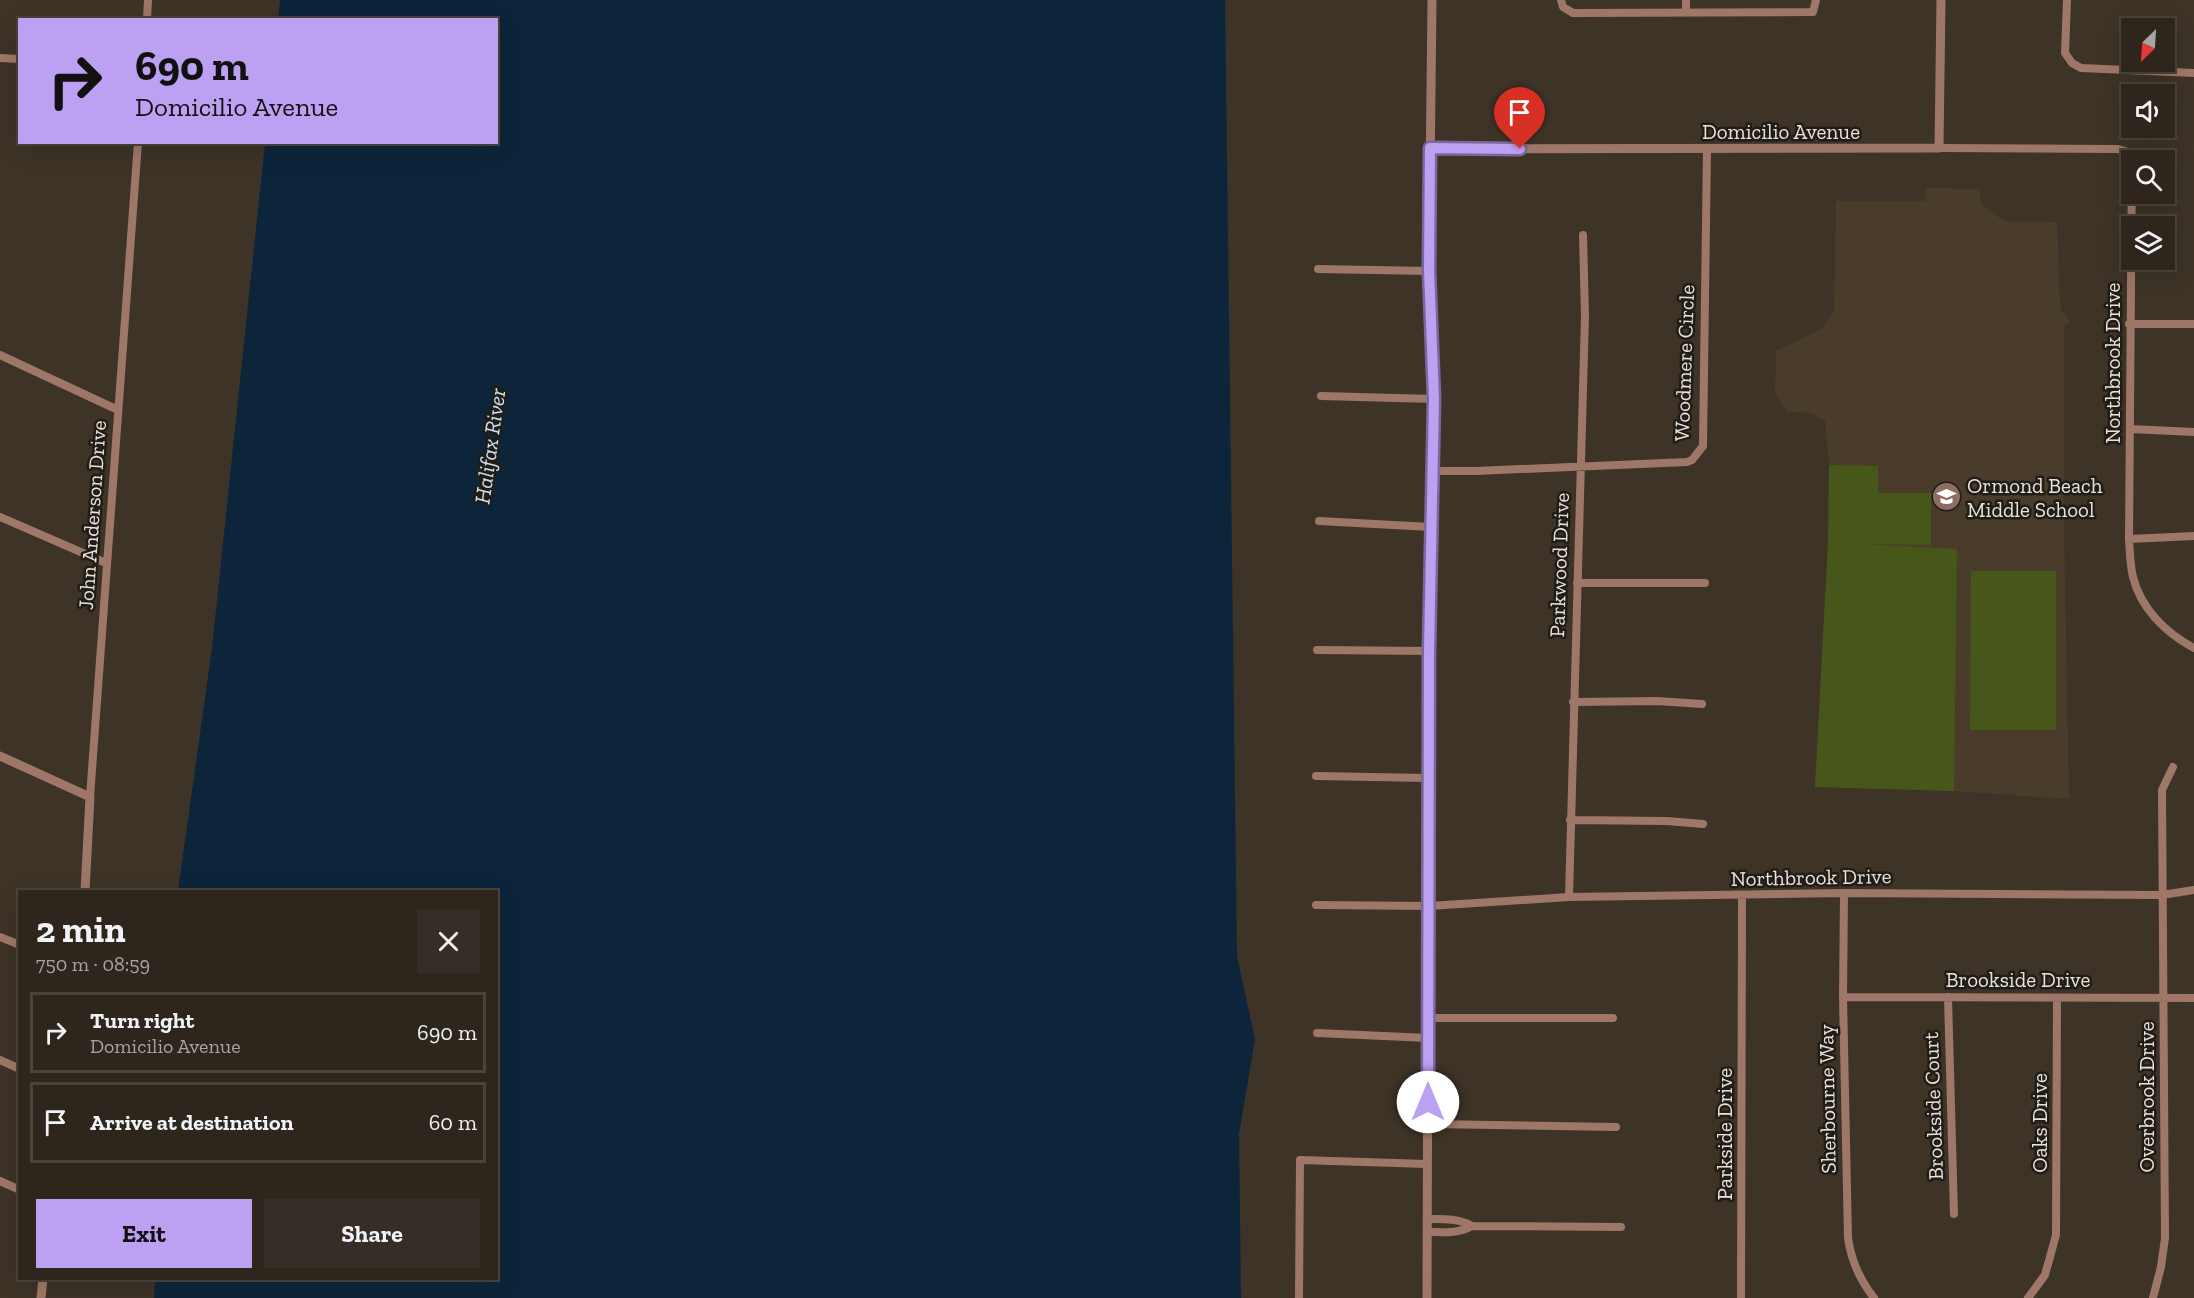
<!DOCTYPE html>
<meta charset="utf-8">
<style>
body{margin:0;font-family:"Zilla Slab",serif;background:#362e26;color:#f1f3f6;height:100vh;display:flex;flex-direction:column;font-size:22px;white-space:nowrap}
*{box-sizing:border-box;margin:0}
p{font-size:20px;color:#a7a5a4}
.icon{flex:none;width:33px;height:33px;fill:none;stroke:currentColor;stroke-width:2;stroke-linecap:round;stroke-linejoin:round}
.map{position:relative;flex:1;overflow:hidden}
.sheet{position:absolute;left:18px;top:890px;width:480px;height:390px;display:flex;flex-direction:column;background:#2e261d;border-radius:0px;box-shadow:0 6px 24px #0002,0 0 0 2px #49433b}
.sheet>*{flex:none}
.top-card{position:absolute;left:18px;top:18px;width:480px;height:126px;border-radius:0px;box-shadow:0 6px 24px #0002,0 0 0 2px #49433b;background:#bca0f2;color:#111;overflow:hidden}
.needle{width:39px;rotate:205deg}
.tools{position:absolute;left:2121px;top:18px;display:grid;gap:12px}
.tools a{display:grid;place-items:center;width:54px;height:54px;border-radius:0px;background:#2e261d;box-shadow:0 6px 24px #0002,0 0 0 2px #49433b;font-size:30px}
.pin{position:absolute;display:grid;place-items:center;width:51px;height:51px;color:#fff;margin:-62px -26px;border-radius:50% 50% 50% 0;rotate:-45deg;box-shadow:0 0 6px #0007}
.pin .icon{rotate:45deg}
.me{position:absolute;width:66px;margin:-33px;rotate:0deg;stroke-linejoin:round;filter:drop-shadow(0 0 4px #0008)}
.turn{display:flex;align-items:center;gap:21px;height:126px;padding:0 18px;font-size:27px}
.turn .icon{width:78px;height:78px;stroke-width:2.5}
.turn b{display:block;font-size:42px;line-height:51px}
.round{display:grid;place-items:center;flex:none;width:63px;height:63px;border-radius:0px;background:#362e26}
.headline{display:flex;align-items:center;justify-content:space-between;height:102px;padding:0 18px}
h1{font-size:36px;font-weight:700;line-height:45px}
.button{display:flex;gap:12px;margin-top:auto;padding:12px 18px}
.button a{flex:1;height:69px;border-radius:0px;background:#bca0f2;color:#111;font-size:24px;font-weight:700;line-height:69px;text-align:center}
.button a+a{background:#362e26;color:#f1f3f6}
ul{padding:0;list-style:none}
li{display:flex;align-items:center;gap:18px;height:81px;margin:0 12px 9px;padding:0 6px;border:3px solid #49433b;border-radius:0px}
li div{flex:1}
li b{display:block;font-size:22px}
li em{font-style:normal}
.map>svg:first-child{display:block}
</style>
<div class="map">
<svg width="2194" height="1298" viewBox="0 0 2194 1298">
<rect width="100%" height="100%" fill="#3d3327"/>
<path fill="#4a3c2a" d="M1926 188 1979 189 1982 205 2004 221 2057 222 2060 303 2061 310 2070 321 2064 327V529L2069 799 1954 791 1815 787 1828 543 1829 465 1825 421 1812 413 1787 412 1775 393 1776 351 1821 329 1834 311 1836 201H1925Z"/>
<path fill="#475719" d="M1829 465 1878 466V493H1931V545L1863 544 1957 549 1954 791 1815 787 1828 543Z
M1971 571H2056V730H1970Z"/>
<path fill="#0d253a" d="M280 0H1225L1237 956 1255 1039 1239 1134 1241 1298H154L155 1278H496V891H178L212 648 265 143 496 142V20L278 19Z"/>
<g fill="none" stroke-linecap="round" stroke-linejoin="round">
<path stroke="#9f7768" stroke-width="8" d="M1561 0 1563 7 1573 13 1813 12 1816 0
M2067 0 2065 53 2072 63 2081 68 2194 73
M1686 11V0
M147 20 148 0
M0 58 20 59
M1939 148 2118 149 2132 153V160
M2132 161 2129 539C2130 552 2130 565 2133 577 2141 609 2166 633 2194 648
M1318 269 1429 271
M2129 324H2194
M0 355 118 410
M1321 396 1434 399
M2130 429 2194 432
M1432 471H1476L1687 462 1692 460 1703 446 1707 149
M0 517 106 563
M1319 521 1431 527
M2129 539 2194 536
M1577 583H1705
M1317 650 1429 651
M1573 702 1657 701 1702 704
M1316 776 1428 778
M90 797 138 142
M1570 820 1667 821 1703 824
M1844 893 1843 997 1848 1238C1851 1260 1860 1280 1874 1298
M1569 897 1585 316 1583 235
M1316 905 1429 906 1569 897 1844 893 2162 895 2194 890
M0 937 20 945
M1843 997 2194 998
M1948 997 1954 1214
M1428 1018H1613
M1317 1033 1428 1038
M0 1060 20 1069
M1428 1124 1616 1127
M0 1181 20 1190
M1472 1226 1621 1227
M1427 1232C1442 1232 1458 1234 1472 1226 1458 1218 1442 1219 1427 1219
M1299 1298 1300 1160 1427 1164
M1741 1298 1742 896
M2028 1298 2045 1275 2056 1235 2057 998
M2153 1298 2161 1267 2165 1238 2162 790 2173 767"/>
<path stroke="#9f7768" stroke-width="9" d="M1430 149 1939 148 1941 0
M0 756 90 797 85 891
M41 1298 43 1278
M1427 1298 1429 651 1434 399 1429 271 1432 0"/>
</g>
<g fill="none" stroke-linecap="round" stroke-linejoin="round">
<defs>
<path id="route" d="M1428 1102 1429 651 1434 399 1429 270 1430 148 1520 149"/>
</defs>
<use href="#route" stroke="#7a689d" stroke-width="15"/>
<use href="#route" stroke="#bca0f2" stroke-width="10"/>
</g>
<defs>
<symbol id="school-disc" viewBox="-11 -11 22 22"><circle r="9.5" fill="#8d6e63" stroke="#201c16"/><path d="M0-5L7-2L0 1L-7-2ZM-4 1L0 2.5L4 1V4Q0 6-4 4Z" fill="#fff"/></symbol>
</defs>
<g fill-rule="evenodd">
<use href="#school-disc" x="1930" y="480" width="33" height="33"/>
</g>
<g text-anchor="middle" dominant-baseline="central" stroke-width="5" stroke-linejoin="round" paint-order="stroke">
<g font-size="21" fill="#e9e2db" stroke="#201c16">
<text x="1781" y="131">Domicilio Avenue</text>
<text transform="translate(1684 363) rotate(-88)">Woodmere Circle</text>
<text transform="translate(2112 363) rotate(-90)">Northbrook Drive</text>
<text transform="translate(92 515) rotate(-86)">John Anderson Drive</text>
<text transform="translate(1559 565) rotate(-88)">Parkwood Drive</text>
<text transform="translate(1811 877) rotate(-1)">Northbrook Drive</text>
<text x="2018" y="979">Brookside Drive</text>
<text transform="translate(2146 1097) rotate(-90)">Overbrook Drive</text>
<text transform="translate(1827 1099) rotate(-91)">Sherbourne Way</text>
<text transform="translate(1933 1106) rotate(-92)">Brookside Court</text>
<text transform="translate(2039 1123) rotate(-90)">Oaks Drive</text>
<text transform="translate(1724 1134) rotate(-90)">Parkside Drive</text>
</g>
<g font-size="21" fill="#e9e2db" stroke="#201c16" text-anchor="start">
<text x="1967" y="485">Ormond Beach<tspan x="1967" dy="24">Middle School</tspan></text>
</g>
<g font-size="22" font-style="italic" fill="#cfe1f2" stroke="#201c16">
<text transform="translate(490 446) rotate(-82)">Halifax River</text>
</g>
</g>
</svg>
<div class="tools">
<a><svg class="needle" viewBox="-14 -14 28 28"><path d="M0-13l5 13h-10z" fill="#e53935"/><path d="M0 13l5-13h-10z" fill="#a7a5a4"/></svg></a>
<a><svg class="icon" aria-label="sound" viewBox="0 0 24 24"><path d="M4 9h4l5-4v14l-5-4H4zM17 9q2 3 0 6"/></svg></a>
<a><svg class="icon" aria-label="search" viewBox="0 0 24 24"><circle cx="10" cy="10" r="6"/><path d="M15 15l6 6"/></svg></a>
<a><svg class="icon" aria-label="layers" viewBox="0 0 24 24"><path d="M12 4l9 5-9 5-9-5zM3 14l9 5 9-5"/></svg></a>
</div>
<div class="pin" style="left:1520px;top:149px;background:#d93025"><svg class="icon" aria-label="arrive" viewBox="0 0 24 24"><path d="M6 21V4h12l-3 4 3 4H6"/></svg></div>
<svg class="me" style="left:1428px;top:1102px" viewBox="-20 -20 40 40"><circle r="19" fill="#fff"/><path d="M0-13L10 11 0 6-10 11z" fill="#bca0f2"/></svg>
<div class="top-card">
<div class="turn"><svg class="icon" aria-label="right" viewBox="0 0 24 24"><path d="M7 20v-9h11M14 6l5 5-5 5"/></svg><div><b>690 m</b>Domicilio Avenue</div></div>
</div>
<section class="sheet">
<div class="headline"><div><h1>2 min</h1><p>750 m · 08:59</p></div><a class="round"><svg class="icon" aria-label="close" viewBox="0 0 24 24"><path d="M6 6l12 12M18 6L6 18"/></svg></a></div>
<ul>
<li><svg class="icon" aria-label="right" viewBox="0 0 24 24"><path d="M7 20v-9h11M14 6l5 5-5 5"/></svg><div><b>Turn right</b><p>Domicilio Avenue</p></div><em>690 m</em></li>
<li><svg class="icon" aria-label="arrive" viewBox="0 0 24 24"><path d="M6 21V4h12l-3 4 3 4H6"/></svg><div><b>Arrive at destination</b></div><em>60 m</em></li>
</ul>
<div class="button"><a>Exit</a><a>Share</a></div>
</section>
</div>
